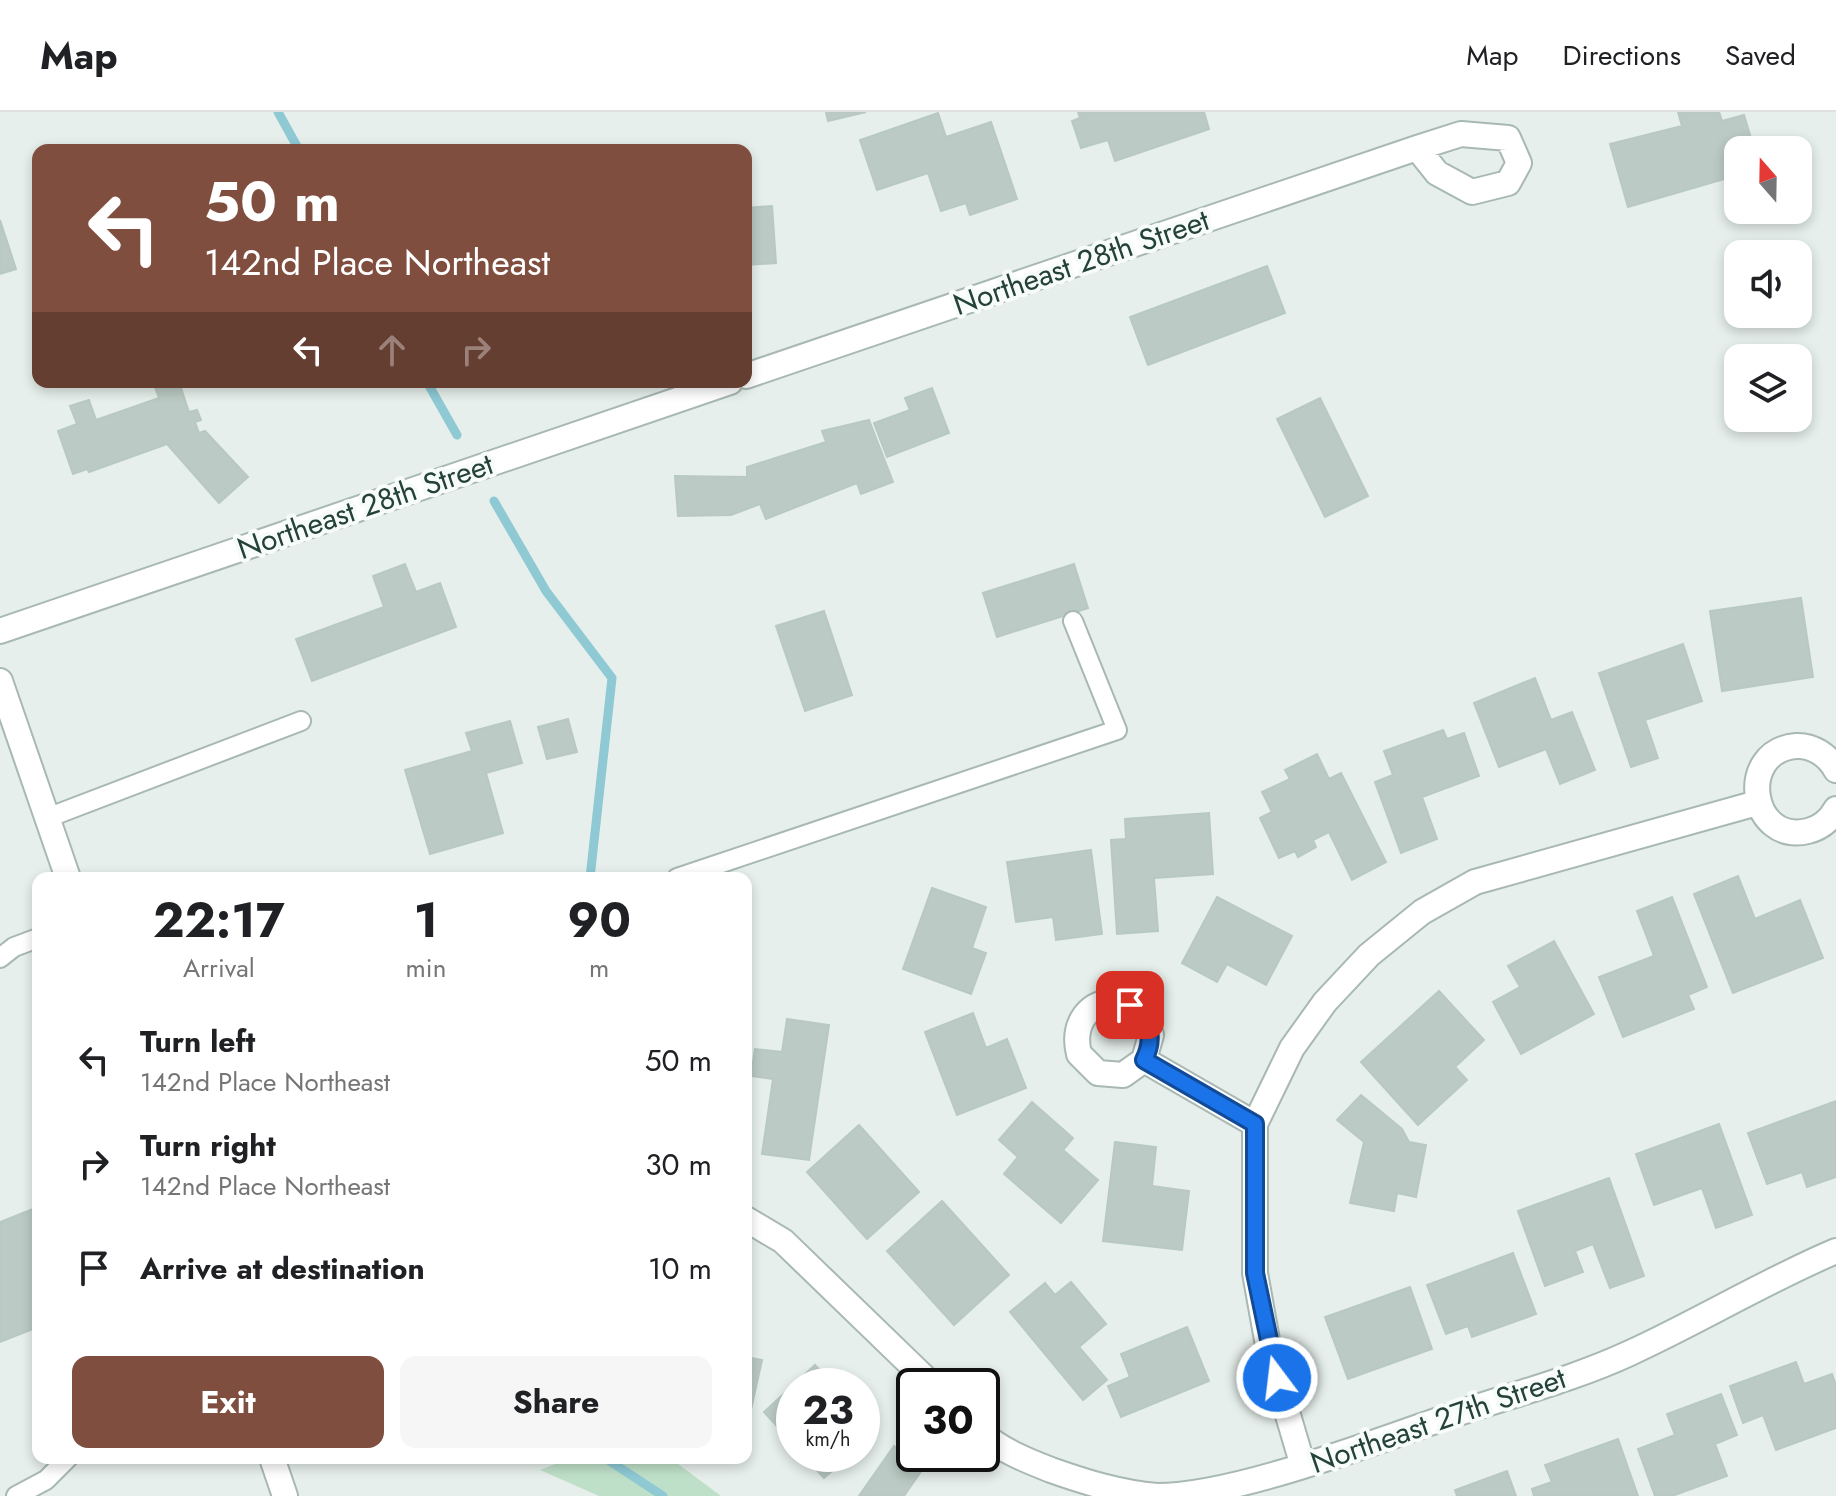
<!DOCTYPE html>
<style>
body{margin:0;font-family:Jost,sans-serif;background:#f6f6f6;color:#202124;height:100vh;display:flex;flex-direction:column;font-size:30px;white-space:nowrap}
*{box-sizing:border-box;margin:0}
p{font-size:26px;color:#757577}
.icon{flex:none;width:44px;height:44px;fill:none;stroke:currentColor;stroke-width:2;stroke-linecap:round;stroke-linejoin:round}
.map{position:relative;flex:1;overflow:hidden}
.details{position:absolute;left:32px;top:760px;width:720px;height:592px;display:flex;flex-direction:column;background:#fff;border-radius:16px;box-shadow:0 4px 12px #0003}
.details>*{flex:none}
.banner{position:absolute;left:32px;top:32px;width:720px;height:244px;border-radius:16px;box-shadow:0 4px 12px #0003;background:#7f4e3f;color:#fff;overflow:hidden}
.needle{width:52px;rotate:340deg}
.buttons{position:absolute;left:1724px;top:24px;display:grid;gap:16px}
.buttons a{display:grid;place-items:center;width:88px;height:88px;border-radius:16px;background:#fff;box-shadow:0 4px 12px #0003;font-size:40px}
.speed{position:absolute;left:776px;top:1256px;display:flex;gap:16px;font-size:40px;font-weight:700;text-align:center}
.speed>*{display:grid;place-content:center;width:104px;height:104px;border-radius:50%;background:#fff;box-shadow:0 4px 12px #0003;line-height:1}
.speed small{font-size:20px;font-weight:400}
.speed .limit{border:4px solid #111;border-radius:12px;background:#fff;color:#111}
.pin{position:absolute;display:grid;place-items:center;width:68px;height:68px;color:#fff;margin:-34px;border-radius:16px;box-shadow:0 4px 12px #0006}
.me{position:absolute;width:88px;margin:-44px;rotate:345deg;stroke-linejoin:round;filter:drop-shadow(0 0 6px #0008)}
.turn{display:flex;align-items:center;gap:28px;height:168px;padding:0 40px;font-size:36px}
.turn .icon{width:104px;height:104px;stroke-width:2.5}
.turn b{display:block;font-size:56px;line-height:68px}
.lanes{display:flex;align-items:center;height:76px;padding:0 40px;background:#0003;justify-content:center;gap:40px;direction:ltr}
.lanes .off{opacity:.35}
.eta{display:flex;justify-content:space-evenly;align-items:center;height:136px;text-align:center}
.eta b{font-size:48px;font-weight:700;line-height:56px}
.primary-button{display:flex;gap:16px;margin-top:auto;padding:16px 40px}
.primary-button a{flex:1;height:92px;border-radius:16px;background:#7f4e3f;color:#fff;font-size:32px;font-weight:700;line-height:92px;text-align:center}
.primary-button a+a{background:#f6f6f6;color:#202124}
ul{padding:0;list-style:none}
li{display:flex;align-items:center;gap:24px;height:104px;padding:0 40px}
li div{flex:1}
li b{display:block;font-size:30px}
li em{font-style:normal}
header{display:flex;align-items:center;gap:48px;box-sizing:border-box;height:112px;padding:0 40px;background:#fff;border-bottom:2px solid #e0e0e0}
header strong{font-size:38px}
nav{display:flex;gap:44px;margin-inline-start:auto;font-size:28px}
.map>svg:first-child{display:block}
</style>
<header>
<strong>Map</strong>
<nav><a>Map</a><a>Directions</a><a>Saved</a></nav>
</header>
<div class="map">
<svg width="1836" height="1384" viewBox="0 0 1836 1384">
<rect width="100%" height="100%" fill="#e6efeb"/>
<path fill="#bfe0c8" d="M570 1346H670L721 1384H599L540 1358Z"/>
<g fill="none" stroke-linecap="round" stroke-linejoin="round">
<path stroke="#8ec9d4" stroke-width="9" d="M278 0 299 38
M427 270 457 323
M494 389 546 479 612 566 590 766
M605 1346 663 1384"/>
</g>
<path fill="#bbcac4" stroke="#b8c9c2" stroke-width="2" d="M826 0H866L828 9Z
M1078 0H1204L1209 17 1115 49 1108 28 1081 36 1072 9 1080 6Z
M1678 0H1719L1722 9 1744 3 1751 26 1738 30V63L1628 95 1610 32 1682 14Z
M938 1 946 25 991 10 1017 87 970 103 966 91 941 99 928 61 877 78 860 28Z
M772 94 776 151 746 153V96Z
M0 108 16 157 0 162Z
M1267 154 1285 201 1148 253 1130 205Z
M153 270H179L189 300 197 298 201 308 195 310 199 321 205 319 248 365 219 391 167 332 89 360 87 357 73 362 58 319 77 312 70 294 89 288 96 308 159 286Z
M932 276 949 321 887 345 874 311 910 298 905 286Z
M1320 286 1368 384 1325 405 1277 307Z
M869 308 893 370 861 382 857 371 766 407 760 392 731 403 678 404 675 364 747 365V355L826 330 822 319Z
M405 452 416 480 440 471 456 515 312 569 296 527 384 495 373 464Z
M1074 452 1088 496 997 525 983 481Z
M1801 486 1813 565 1722 579 1710 499Z
M824 499 852 583 805 599 776 514Z
M1683 532 1702 589 1645 608 1658 646 1631 655 1599 561Z
M1535 566 1551 608 1572 600 1595 658 1560 672 1546 637 1499 655 1474 591Z
M568 607 577 640 547 647 538 615Z
M510 609 522 651 486 661 503 721 430 742 405 658 472 639 466 621Z
M1443 618 1447 627 1464 621 1479 664 1422 685 1437 727 1401 741 1375 670 1393 663 1384 639Z
M1317 642 1329 667 1341 661 1386 750 1352 768 1329 720 1313 728 1316 735 1298 745 1295 739 1279 746 1260 706 1272 700 1262 680 1290 667 1285 658Z
M1209 701 1213 762 1154 766 1158 819 1117 822 1111 728 1126 727 1125 707Z
M1091 738 1102 822 1056 828 1053 805 1016 810 1007 750Z
M1738 764 1755 807 1800 788 1823 846 1733 881 1694 782Z
M932 776 986 795 972 836 986 841 971 882 903 857Z
M1217 785 1292 824 1266 873 1227 852 1217 870 1182 851Z
M1672 785 1707 875 1688 883 1694 897 1623 925 1599 865 1654 844 1637 799Z
M1554 829 1594 902 1521 942 1493 890 1520 875 1508 854Z
M1439 879 1484 928 1455 955 1467 968 1418 1013 1361 950Z
M973 901 986 936 1007 927 1026 976 957 1003 925 920Z
M787 907 829 913 809 1048 762 1042 773 967 751 964 755 937 782 940Z
M1361 983 1402 1017 1409 1030 1426 1033 1416 1085 1397 1081 1394 1099 1350 1091 1364 1030 1337 1008Z
M1836 989V1065L1807 1075 1802 1060 1767 1072 1748 1021Z
M1032 990 1073 1026 1063 1038 1098 1068 1061 1111 1004 1062 1018 1045 999 1028Z
M1719 1012 1752 1103 1716 1116 1702 1076 1654 1093 1636 1042Z
M859 1013 919 1080 867 1127 807 1060Z
M1115 1030 1156 1035 1152 1074 1189 1079 1182 1138 1103 1129Z
M1609 1066 1644 1164 1610 1176 1593 1132 1575 1139 1583 1160 1545 1174 1518 1099Z
M942 1089 1009 1163 954 1213 887 1139Z
M38 1095V1179L32 1181 38 1195V1215L0 1230V1110Z
M1513 1141 1536 1202 1472 1225 1468 1214 1446 1222 1427 1173Z
M1071 1170 1106 1212 1079 1235 1107 1268 1083 1288 1010 1200 1045 1171 1055 1183Z
M1410 1175 1432 1237 1348 1267 1325 1205Z
M1187 1215 1209 1269 1121 1305 1108 1274 1130 1265 1121 1242Z
M746 1245 762 1248 750 1302 746 1301Z
M1796 1250 1804 1272 1832 1262 1836 1273V1316L1776 1338 1763 1303 1743 1311 1730 1274Z
M815 1253 835 1274H794V1333L764 1300Z
M1721 1282 1737 1323 1715 1332 1727 1364 1672 1384H1655L1638 1337 1675 1323 1667 1302Z
M862 1304 876 1319 862 1332Z
M1618 1327 1638 1384H1534L1532 1377 1552 1370 1545 1353Z
M894 1334 924 1355 904 1384H859Z
M802 1342H851L824 1366Z
M1507 1359 1516 1384H1457L1455 1378Z"/>
<g fill="none" stroke-linecap="round" stroke-linejoin="round">
<defs>
<path id="service" d="M47 706 301 609
M677 766 1117 618 1073 509
M0 846 14 835 38 826
M16 1384 46 1368 68 1346"/>
<path id="minor" d="M746 264 1417 36 1461 22 1508 26 1519 51 1508 71 1472 80 1437 61 1417 36
M0 519 730 270
M1836 658C1828 643 1812 633 1796 634 1736 639 1750 733 1808 719 1820 716 1830 708 1836 697
M1144 948 1123 963 1098 961 1079 942C1065 886 1136 868 1151 923L1144 948 1255 1012
M746 1107 783 1129 933 1274
M982 1321C1000 1338 1028 1349 1051 1358 1085 1370 1120 1381 1157 1384 1234 1384 1371 1331 1447 1305 1507 1284 1572 1268 1630 1241 1700 1209 1765 1169 1836 1139
M1303 1354 1269 1239 1255 1161V1012L1292 936 1325 890 1369 843 1422 800 1475 770 1757 691"/>
<path id="tertiary" d="M0 569 68 766
M272 1346 285 1384"/>
</defs>
<use href="#service" stroke="#a8b8b2" stroke-width="22"/>
<use href="#minor" stroke="#a8b8b2" stroke-width="28"/>
<use href="#tertiary" stroke="#a8b8b2" stroke-width="28"/>
<use href="#service" stroke="#fff" stroke-width="18"/>
<use href="#minor" stroke="#fff" stroke-width="24"/>
<use href="#tertiary" stroke="#fff" stroke-width="24"/>
</g>
<g fill="none" stroke-linecap="round" stroke-linejoin="round">
<defs>
<path id="route" d="M1130 893C1150 907 1155 926 1144 948L1255 1012V1161L1277 1266"/>
</defs>
<use href="#route" stroke="#114b97" stroke-width="20"/>
<use href="#route" stroke="#1a73e8" stroke-width="14"/>
</g>
<g text-anchor="middle" dominant-baseline="central" stroke-width="8" stroke-linejoin="round" paint-order="stroke">
<g font-size="30" fill="#24423a" stroke="#f7fbf9">
<text transform="translate(1081 150) rotate(-19)">Northeast 28th Street</text>
<text transform="translate(365 394) rotate(-19)">Northeast 28th Street</text>
<text transform="translate(1438 1308) rotate(-19)">Northeast 27th Street</text>
</g>
</g>
</svg>
<div class="buttons">
<a><svg class="needle" viewBox="-14 -14 28 28"><path d="M0-13l5 13h-10z" fill="#e53935"/><path d="M0 13l5-13h-10z" fill="#757577"/></svg></a>
<a><svg class="icon" aria-label="sound" viewBox="0 0 24 24"><path d="M4 9h4l5-4v14l-5-4H4zM17 9q2 3 0 6"/></svg></a>
<a><svg class="icon" aria-label="layers" viewBox="0 0 24 24"><path d="M12 4l9 5-9 5-9-5zM3 14l9 5 9-5"/></svg></a>
</div>
<div class="speed"><div>23<small>km/h</small></div><div class="limit">30</div></div>
<div class="pin" style="left:1130px;top:893px;background:#d93025"><svg class="icon" aria-label="arrive" viewBox="0 0 24 24"><path d="M6 21V4h12l-3 4 3 4H6"/></svg></div>
<svg class="me" style="left:1277px;top:1266px" viewBox="-20 -20 40 40"><circle r="17" fill="#1a73e8" stroke="#fff" stroke-width="3"/><path d="M0-11L8 9 0 5-8 9z" fill="#fff"/></svg>
<div class="banner">
<div class="turn"><svg class="icon" aria-label="left" viewBox="0 0 24 24"><path d="M17 20v-9H6M10 6l-5 5 5 5"/></svg><div><b>50 m</b>142nd Place Northeast</div></div>
<div class="lanes"><svg class="icon" aria-label="left" viewBox="0 0 24 24"><path d="M17 20v-9H6M10 6l-5 5 5 5"/></svg><svg class="icon off" aria-label="ahead" viewBox="0 0 24 24"><path d="M12 20V5M6 11l6-6 6 6"/></svg><svg class="icon off" aria-label="right" viewBox="0 0 24 24"><path d="M7 20v-9h11M14 6l5 5-5 5"/></svg></div>
</div>
<section class="details">
<div class="eta">
<div><b>22:17</b><p>Arrival</p></div>
<div><b>1</b><p>min</p></div>
<div><b>90</b><p>m</p></div>
</div>
<ul>
<li><svg class="icon" aria-label="left" viewBox="0 0 24 24"><path d="M17 20v-9H6M10 6l-5 5 5 5"/></svg><div><b>Turn left</b><p>142nd Place Northeast</p></div><em>50 m</em></li>
<li><svg class="icon" aria-label="right" viewBox="0 0 24 24"><path d="M7 20v-9h11M14 6l5 5-5 5"/></svg><div><b>Turn right</b><p>142nd Place Northeast</p></div><em>30 m</em></li>
<li><svg class="icon" aria-label="arrive" viewBox="0 0 24 24"><path d="M6 21V4h12l-3 4 3 4H6"/></svg><div><b>Arrive at destination</b></div><em>10 m</em></li>
</ul>
<div class="primary-button"><a>Exit</a><a>Share</a></div>
</section>
</div>
